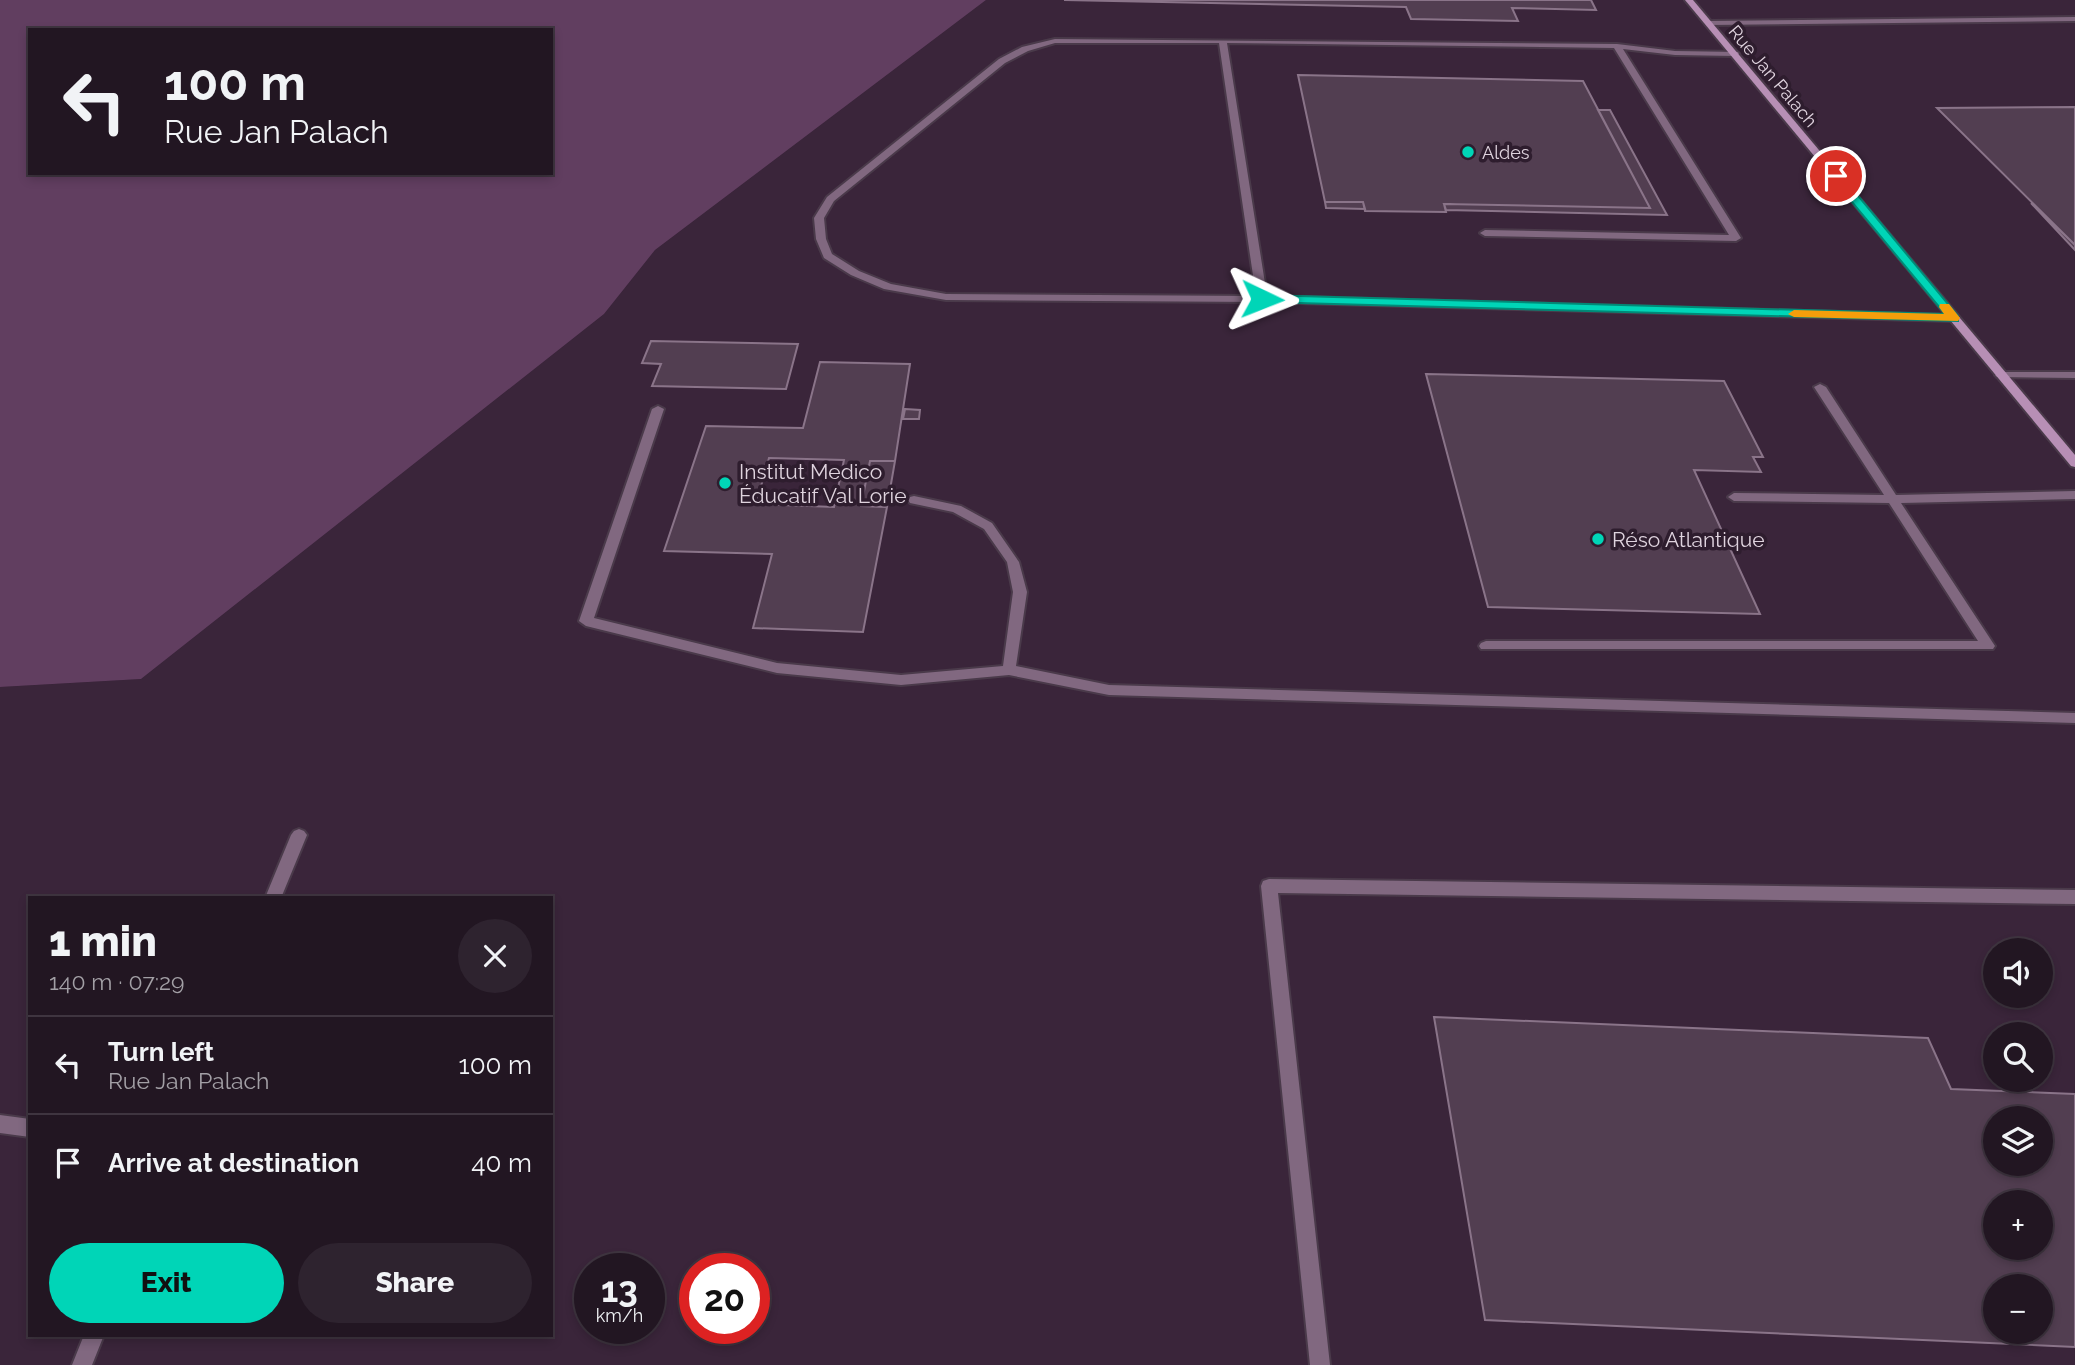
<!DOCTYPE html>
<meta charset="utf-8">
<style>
body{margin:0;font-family:Raleway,sans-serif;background:#2e232f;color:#f1f3f6;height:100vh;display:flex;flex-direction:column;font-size:26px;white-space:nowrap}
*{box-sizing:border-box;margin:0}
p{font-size:23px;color:#a29fa5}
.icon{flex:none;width:38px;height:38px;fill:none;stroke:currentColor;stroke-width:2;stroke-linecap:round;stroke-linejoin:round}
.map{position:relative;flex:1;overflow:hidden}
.details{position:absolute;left:28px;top:896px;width:525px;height:441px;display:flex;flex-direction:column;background:#221622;border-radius:0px;box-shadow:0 4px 10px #0003,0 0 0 2px #3f3540}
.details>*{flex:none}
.hud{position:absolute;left:28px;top:28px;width:525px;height:147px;border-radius:0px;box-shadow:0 4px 10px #0003,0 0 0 2px #3f3540;background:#221622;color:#f1f3f6;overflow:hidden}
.controls{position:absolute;left:1983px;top:938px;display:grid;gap:14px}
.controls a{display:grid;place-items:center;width:70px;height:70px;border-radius:50%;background:#221622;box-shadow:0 4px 10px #0003,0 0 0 2px #3f3540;font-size:35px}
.speed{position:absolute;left:574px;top:1253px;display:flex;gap:14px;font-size:35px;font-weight:700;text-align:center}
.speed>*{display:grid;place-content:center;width:91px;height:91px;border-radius:50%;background:#221622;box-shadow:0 4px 10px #0003,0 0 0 2px #3f3540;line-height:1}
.speed small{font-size:18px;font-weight:400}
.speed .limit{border:10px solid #d22;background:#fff;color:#111}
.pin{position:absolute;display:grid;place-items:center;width:60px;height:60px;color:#fff;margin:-30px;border:4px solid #fff;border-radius:50%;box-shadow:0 2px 7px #0007}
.me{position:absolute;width:77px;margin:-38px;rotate:92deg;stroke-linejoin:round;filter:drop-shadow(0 0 5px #0008)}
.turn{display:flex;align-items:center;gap:24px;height:147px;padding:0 21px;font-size:32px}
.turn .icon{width:91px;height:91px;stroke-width:2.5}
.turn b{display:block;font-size:49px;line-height:60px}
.round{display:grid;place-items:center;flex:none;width:74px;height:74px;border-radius:37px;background:#2e232f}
.headline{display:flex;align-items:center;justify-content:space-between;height:119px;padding:0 21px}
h1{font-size:42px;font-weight:800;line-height:52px}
.cta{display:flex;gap:14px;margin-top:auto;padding:14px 21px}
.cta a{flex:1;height:80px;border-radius:42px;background:#00d5b7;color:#111;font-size:28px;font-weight:800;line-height:80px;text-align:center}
.cta a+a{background:#2e232f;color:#f1f3f6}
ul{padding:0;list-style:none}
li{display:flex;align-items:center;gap:21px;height:98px;padding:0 21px;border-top:2px solid #3f3540}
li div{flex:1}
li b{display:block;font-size:26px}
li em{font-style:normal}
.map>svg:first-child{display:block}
</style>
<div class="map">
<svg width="2075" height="1365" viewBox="0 0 2075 1365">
<rect width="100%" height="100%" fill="#2e1d2e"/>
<path fill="#3a253a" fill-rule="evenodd" d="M986 0H2075V1365H0V687L141 679 604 314 655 250ZM30 898H551V1335H30ZM1995 950H2040V996H1995ZM1995 1034H2040V1080H1995ZM1995 1118H2040V1164H1995ZM1995 1202H2040V1248H1995ZM590 1269H649V1328H590ZM695 1269H754V1328H695ZM1995 1286H2040V1332H1995Z"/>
<path fill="#613e60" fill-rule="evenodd" d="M0 0H986L655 250 604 314 141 679 0 687ZM30 30H551V173H30Z"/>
<path fill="#523e51" stroke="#8a7489" stroke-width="2" fill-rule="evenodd" d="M1064 0H1591L1596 10 1512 8 1518 21 1411 19 1406 7Z
M1298 75 1583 81 1650 208 1444 204 1446 212 1365 211 1363 202H1325Z
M2075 107V245L1937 108Z
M1598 110H1610L1667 215 1446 210 1444 204 1650 208Z
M1325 202H1363L1365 209 1326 208Z
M2031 203 2075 245V250Z
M651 341 798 344 786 389 652 386 661 364 642 363Z
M820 362 910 364 895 461H870L861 506 887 507 863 632 753 628 772 554 664 551 706 426 803 428ZM769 458 844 460 834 507 756 504Z
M1426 374 1724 381 1763 457H1753L1761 472 1694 470 1760 614 1488 607Z
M905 409 920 410 919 419H903Z
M870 461H895L887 507 861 506Z
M1434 1017 1928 1038 1951 1089 2075 1094V1347L1485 1320ZM1995 1118H2040V1164H1995ZM1995 1202H2040V1248H1995ZM1995 1286H2040V1332H1995Z"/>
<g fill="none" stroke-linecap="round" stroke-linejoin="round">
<defs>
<path id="lane" d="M2075 17V21L1709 25 1705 23 1709 21Z
M1055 39 1617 44 1675 51 1738 52 1739 54 1735 56 1675 55 1623 49 1741 238 1736 241 1485 236 1480 233 1485 230 1729 235 1614 48 1227 43 1267 296 1954 315 1959 318 1954 321 1262 302 946 300 884 289 851 275 824 258 816 239 814 218 827 197 999 59 1022 47ZM1055 43H1219L1256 296 946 294 891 284 859 271 832 254 826 239 824 218 834 201 1005 63 1028 51Z
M2001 372H2075V378L1997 377 1995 375Z
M1820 384 1826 387 1896 495 2075 491V499L1901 503 1993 643 1995 646 1993 649H1481L1479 646 1481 643 1486 641H1978L1889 503 1734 501 1728 497 1734 493 1884 495 1814 387Z
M658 406 664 409 594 618 777 663 901 675 1003 666 1013 592 1007 562 984 529 953 512 910 503 908 500 910 497 914 496 961 506 992 523 1019 562 1027 592 1016 666 1109 685 2075 713V723L1109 695 1009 675 901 685 777 673 586 626 579 621 652 409Z
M299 829 304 831 307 835 281 898H265L291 835 294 831Z
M1269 879 2075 890V904L1278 893 1330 1365H1310L1261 886 1263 881Z
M0 1115 30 1119V1137L0 1133Z
M84 1335H104L92 1365H72Z"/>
<path id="secondary" d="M1685 0H1693L2075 455V467L2071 466Z"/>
</defs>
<use href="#lane" stroke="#4a3a4a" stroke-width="4"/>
<use href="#secondary" stroke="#4a3a4a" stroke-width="4"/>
<use href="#lane" fill="#816880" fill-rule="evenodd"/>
<use href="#secondary" fill="#b78fb5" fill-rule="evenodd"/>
</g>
<path fill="#00d5b7" stroke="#008a77" stroke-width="2" d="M1832 174H1840L1958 316V321L1262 302 1256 299 1262 295 1945 314 1832 178Z"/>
<path fill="#f59e0b" d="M1940 304H1949L1960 318 1958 321 1794 317 1788 314 1794 310 1944 314 1939 307Z"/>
<g fill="#00d5b7" stroke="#2e1d2e" stroke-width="2.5">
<circle cx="1468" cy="152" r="7"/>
<circle cx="725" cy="483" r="7"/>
<circle cx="1598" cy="539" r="7"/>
</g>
<g text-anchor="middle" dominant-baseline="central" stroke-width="7" stroke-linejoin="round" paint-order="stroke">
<g font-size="18" fill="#dfd3de" stroke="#2e1d2e">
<text transform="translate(1773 76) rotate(50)">Rue Jan Palach</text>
</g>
<g font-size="18" fill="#dfd3de" stroke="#2e1d2e" text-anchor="start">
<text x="1482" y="152">Aldes</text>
</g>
<g font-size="21" fill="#dfd3de" stroke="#2e1d2e" text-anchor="start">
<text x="739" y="471">Institut Medico<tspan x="739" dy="24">Éducatif Val Lorie</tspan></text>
<text x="1612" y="539">Réso Atlantique</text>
</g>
</g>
</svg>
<div class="controls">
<a><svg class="icon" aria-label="sound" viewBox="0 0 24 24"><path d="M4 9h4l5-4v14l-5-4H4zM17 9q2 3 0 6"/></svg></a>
<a><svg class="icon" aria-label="search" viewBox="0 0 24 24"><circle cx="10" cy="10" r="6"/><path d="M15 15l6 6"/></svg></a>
<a><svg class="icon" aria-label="layers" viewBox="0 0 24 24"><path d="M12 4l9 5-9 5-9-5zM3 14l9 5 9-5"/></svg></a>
<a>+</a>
<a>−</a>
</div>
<div class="speed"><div>13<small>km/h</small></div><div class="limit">20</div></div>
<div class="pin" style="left:1836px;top:176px;background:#d93025"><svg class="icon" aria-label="arrive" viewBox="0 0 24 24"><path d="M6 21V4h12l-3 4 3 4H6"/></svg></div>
<svg class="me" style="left:1262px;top:299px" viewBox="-20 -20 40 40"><path d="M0-17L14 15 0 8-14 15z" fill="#00d5b7" stroke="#fff" stroke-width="4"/></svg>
<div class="hud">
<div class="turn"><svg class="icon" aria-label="left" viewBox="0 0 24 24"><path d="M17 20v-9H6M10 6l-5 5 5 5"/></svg><div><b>100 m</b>Rue Jan Palach</div></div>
</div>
<section class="details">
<div class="headline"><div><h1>1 min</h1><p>140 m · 07:29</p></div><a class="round"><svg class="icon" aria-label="close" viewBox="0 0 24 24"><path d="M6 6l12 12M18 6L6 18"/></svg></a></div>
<ul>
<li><svg class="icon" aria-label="left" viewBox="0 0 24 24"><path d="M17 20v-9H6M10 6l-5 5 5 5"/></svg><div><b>Turn left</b><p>Rue Jan Palach</p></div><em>100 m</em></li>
<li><svg class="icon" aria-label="arrive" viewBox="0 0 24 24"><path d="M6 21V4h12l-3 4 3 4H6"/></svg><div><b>Arrive at destination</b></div><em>40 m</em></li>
</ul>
<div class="cta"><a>Exit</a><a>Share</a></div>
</section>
</div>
